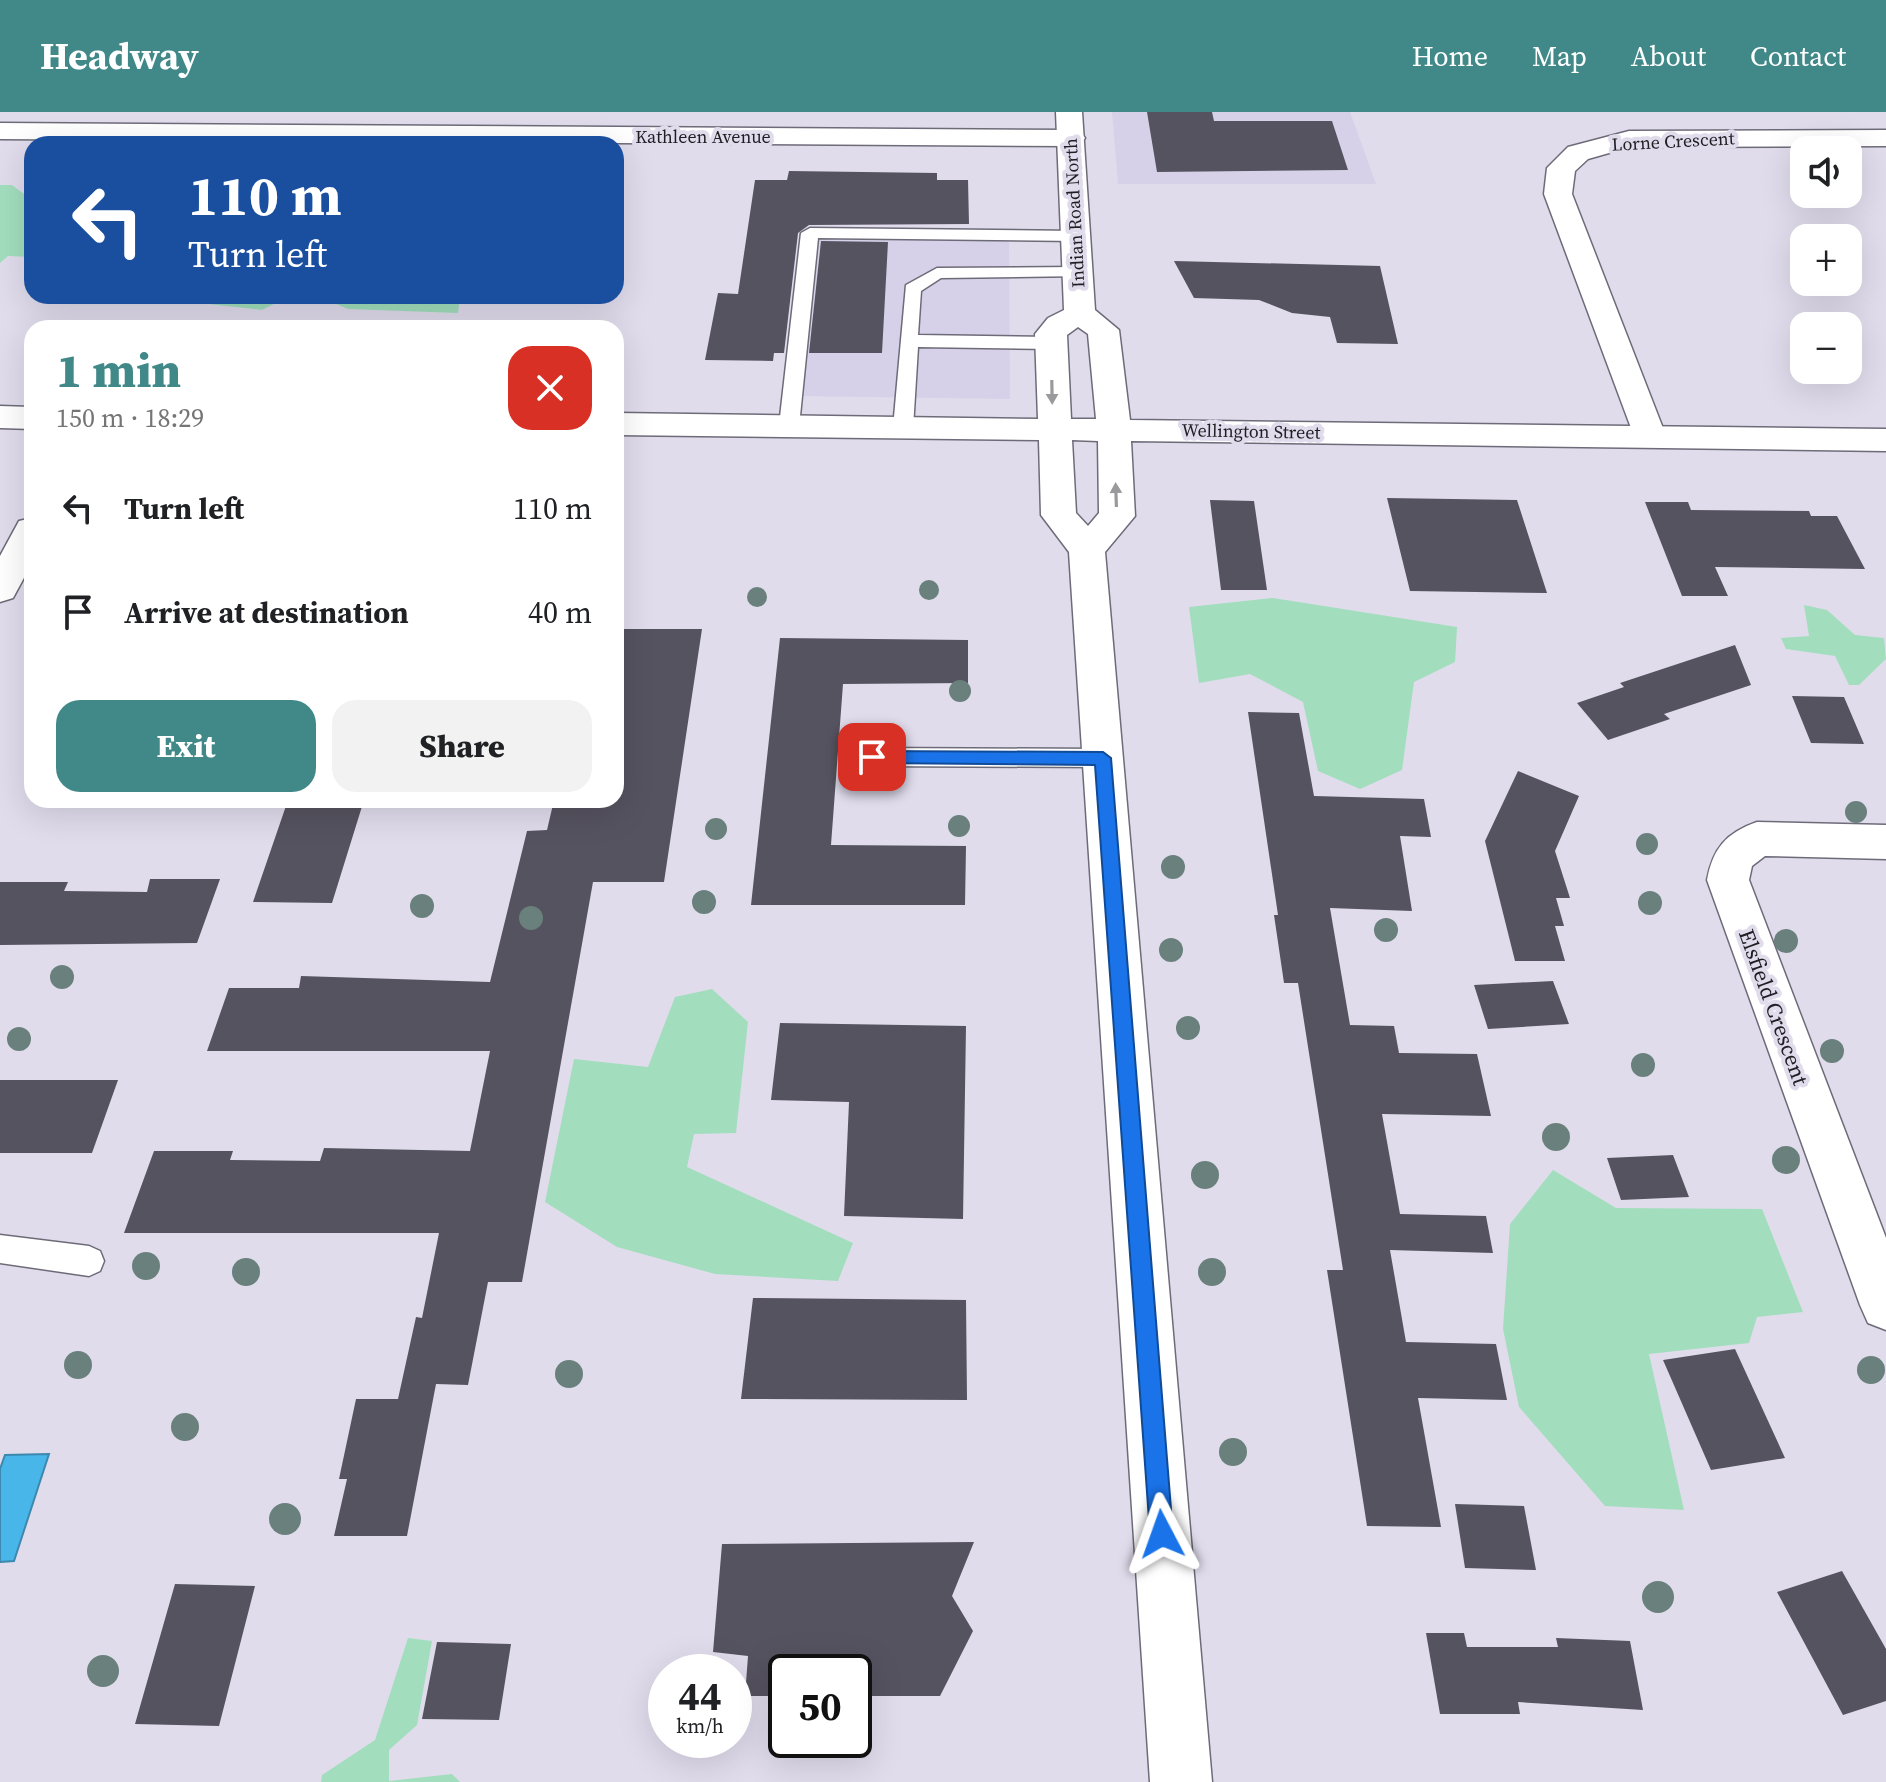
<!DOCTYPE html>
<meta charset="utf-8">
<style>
body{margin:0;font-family:"Source Serif 4",serif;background:#f2f2f2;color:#202124;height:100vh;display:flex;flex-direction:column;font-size:30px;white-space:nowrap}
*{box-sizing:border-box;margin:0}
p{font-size:26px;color:#757577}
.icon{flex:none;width:44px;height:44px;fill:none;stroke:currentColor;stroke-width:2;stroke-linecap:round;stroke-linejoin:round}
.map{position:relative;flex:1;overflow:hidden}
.side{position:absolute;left:24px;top:208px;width:600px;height:488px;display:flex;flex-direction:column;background:#fff;border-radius:24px;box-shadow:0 8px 32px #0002}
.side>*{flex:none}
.guide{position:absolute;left:24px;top:24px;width:600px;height:168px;border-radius:24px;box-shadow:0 8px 32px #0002;background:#1a4fa0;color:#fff;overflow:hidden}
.tools{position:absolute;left:1790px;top:24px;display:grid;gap:16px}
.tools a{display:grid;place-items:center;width:72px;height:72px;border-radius:16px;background:#fff;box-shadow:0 8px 32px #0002;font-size:40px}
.speed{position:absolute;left:648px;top:1542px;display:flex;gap:16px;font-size:40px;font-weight:700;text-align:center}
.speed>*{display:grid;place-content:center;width:104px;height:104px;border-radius:50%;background:#fff;box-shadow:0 8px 32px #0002;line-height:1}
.speed small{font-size:20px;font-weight:400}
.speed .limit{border:4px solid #111;border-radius:12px;background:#fff;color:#111}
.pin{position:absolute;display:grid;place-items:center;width:68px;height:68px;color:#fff;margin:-34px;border-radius:16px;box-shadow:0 4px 12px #0006}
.me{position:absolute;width:88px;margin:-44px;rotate:356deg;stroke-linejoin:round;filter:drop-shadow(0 0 6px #0008)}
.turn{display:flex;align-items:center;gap:28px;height:168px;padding:0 32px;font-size:36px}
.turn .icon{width:104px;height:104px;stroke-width:2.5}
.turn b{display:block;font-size:56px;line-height:68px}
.round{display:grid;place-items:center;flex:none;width:84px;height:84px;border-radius:24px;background:#f2f2f2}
.summary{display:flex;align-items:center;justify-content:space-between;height:136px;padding:0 32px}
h1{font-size:48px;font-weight:800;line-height:60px;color:#418989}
.cta{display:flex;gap:16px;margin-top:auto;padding:16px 32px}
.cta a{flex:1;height:92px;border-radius:24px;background:#418989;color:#fff;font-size:32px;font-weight:800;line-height:92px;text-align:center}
.cta a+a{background:#f2f2f2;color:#202124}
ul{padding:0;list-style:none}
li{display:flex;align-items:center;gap:24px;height:104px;padding:0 32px}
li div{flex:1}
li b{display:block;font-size:30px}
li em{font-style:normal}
header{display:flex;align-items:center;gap:48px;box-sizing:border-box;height:112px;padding:0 40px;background:#418989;color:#fff}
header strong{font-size:38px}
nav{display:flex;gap:44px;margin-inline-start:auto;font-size:28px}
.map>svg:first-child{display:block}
</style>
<header>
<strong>Headway</strong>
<nav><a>Home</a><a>Map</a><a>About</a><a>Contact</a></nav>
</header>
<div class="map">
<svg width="1886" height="1670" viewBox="0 0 1886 1670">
<rect width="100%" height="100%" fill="#e0dcec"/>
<path fill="#d6d1e8" d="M1112 0H1350L1376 72H1118Z
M816 122 1009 125 1010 287 796 284Z"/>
<path fill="#a2debd" d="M0 73H12L32 88V145L8 144 0 151Z
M171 184H290L262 198 172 188Z
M317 184H460L458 201 348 197Z
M1273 486 1457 515 1455 550 1414 570 1402 658 1360 677 1318 659 1303 590 1250 562 1199 571 1189 495Z
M1804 493 1827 498 1855 523 1884 526 1886 547 1859 573H1849L1835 544 1786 537 1781 526 1809 524Z
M712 877 748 910 736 1021 694 1022 687 1055 853 1131 838 1169 715 1162 617 1135 545 1090 574 947 648 955 675 885Z
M1553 1058 1616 1096 1762 1097 1803 1200 1757 1205 1749 1231 1649 1242 1684 1398 1605 1394 1519 1295 1503 1217 1510 1112Z
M408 1526 432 1529 417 1613 389 1638V1669L452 1662 460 1670H321L322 1663 375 1628Z"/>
<path fill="#48b6e9" stroke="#3c88ae" stroke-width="2" d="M49 1342 14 1449 0 1450V1357L5 1343Z"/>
<path fill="#565360" d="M1147 0H1212L1214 9H1332L1348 58 1157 60Z
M789 59 937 61V68H968L969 112 809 113 798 121 784 241H774L773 249 705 248 718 181 738 182 755 68H787Z
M821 129 888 130 882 241H809Z
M1174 149 1380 154 1398 232 1337 231 1330 205 1292 201 1259 188 1194 186Z
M1387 386 1517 388 1547 481 1410 479Z
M1210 388 1254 389 1267 478H1221Z
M1645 390H1688L1691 398 1809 399 1811 404H1837L1865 457 1715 455 1728 484H1682Z
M616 517H702L664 770H593L522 1170H488L468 1273 436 1272 407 1424H334L347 1367H339L356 1287H398L416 1205 422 1206 439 1121H124L154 1039H233L230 1048 320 1049 324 1036 470 1039 490 939H207L229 876H299L301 864 490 870 527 719 547 718 554 688H616Z
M780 526 968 528V571L843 572 831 733 966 734 965 793H751Z
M1735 533 1751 573 1664 602 1670 607 1608 628 1577 591 1624 575 1620 571Z
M1792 584 1844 585 1864 632 1811 631Z
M1248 600 1299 601 1314 684 1424 687 1431 725 1400 724 1412 799 1330 796 1350 913 1394 914 1399 941 1477 942 1491 1004 1382 1002 1400 1102 1486 1104 1493 1141 1390 1138 1406 1230 1496 1232 1507 1288 1418 1286 1441 1415 1367 1414 1327 1158H1343L1298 871H1284L1274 803H1278Z
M1518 659 1579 684 1555 739 1570 786H1556L1564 814H1555L1565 849H1515L1485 729Z
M288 688H364L332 791 253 790Z
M150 767H220L197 831 0 833V770H68L64 779 147 780Z
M1553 869 1569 912 1488 917 1474 873Z
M780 911 966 914 963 1107 844 1104 849 990 771 988Z
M0 968H118L92 1041H0Z
M1673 1043 1689 1085 1621 1088 1607 1046Z
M753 1186 966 1188 967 1288 741 1287Z
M1735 1237 1785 1346 1711 1358 1663 1248Z
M1455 1392 1524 1394 1536 1458 1465 1456Z
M974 1430 952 1484 973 1519 940 1584H854V1560H786V1584H745L748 1544 713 1540 722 1432Z
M1842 1459 1886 1537V1589L1843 1603 1777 1480Z
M175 1472 255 1474 219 1614 135 1612Z
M1426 1521H1464L1467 1535H1558L1556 1526 1630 1529 1643 1598 1518 1590 1520 1602H1440Z
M437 1530 511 1532 499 1608 422 1607Z"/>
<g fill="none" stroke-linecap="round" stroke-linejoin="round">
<defs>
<path id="lane" d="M810 116 1076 119 1085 124 1076 129 818 126 799 314 789 320 779 314 801 121Z
M1077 155 1083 156V164L941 166 921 179 918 223 1051 225 1060 231 1051 237 918 235 913 316 903 322 896 320 893 316 906 173 937 156Z
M872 636 1103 637 1111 640 1115 646 1111 652 1103 655 872 654 864 651 860 645 864 639Z
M0 1123 89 1134 100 1139 104 1149 100 1159 89 1164 0 1151Z"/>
<path id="street" d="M0 11 1071 18 1081 20 1085 26 1081 32 1071 34 0 27Z
M1886 18V34L1630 35 1588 47 1575 59 1572 82 1666 324 1661 332 1649 335 1637 332 1544 82 1547 56 1568 35 1629 19Z
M32 406V451L13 486 0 490V444L19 409Z
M1757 710 1886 713V747L1765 744 1752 754 1749 768 1886 1126V1218L1868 1211 1860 1193 1707 768C1713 736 1726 721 1757 710Z"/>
<path id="secondary" d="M1056 0H1082L1095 198 1119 218 1130 308 1886 317V339L1131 329 1135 404 1105 440 1212 1670H1150L1069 440 1041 403 1039 328 616 323V301L1038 307 1035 222 1048 206 1064 198ZM1078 215 1088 222 1096 307H1071L1067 223ZM1072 328 1098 329 1099 401 1088 414 1076 401Z
M0 294 32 295V317L0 316Z"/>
</defs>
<use href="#lane" stroke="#6e6b79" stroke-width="3"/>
<use href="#street" stroke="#6e6b79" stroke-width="3"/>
<use href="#secondary" stroke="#6e6b79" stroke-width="3"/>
<use href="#lane" fill="#fff" fill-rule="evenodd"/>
<use href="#street" fill="#fff" fill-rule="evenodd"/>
<use href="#secondary" fill="#fff" fill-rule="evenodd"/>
</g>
<g fill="#69807c">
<circle cx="929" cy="478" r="10"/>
<circle cx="757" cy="485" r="10"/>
<circle cx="960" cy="579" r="11"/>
<circle cx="1856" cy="700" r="11"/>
<circle cx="959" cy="714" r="11"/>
<circle cx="716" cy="717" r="11"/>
<circle cx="1647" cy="732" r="11"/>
<circle cx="1173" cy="755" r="12"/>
<circle cx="704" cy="790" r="12"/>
<circle cx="1650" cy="791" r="12"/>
<circle cx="422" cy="794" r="12"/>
<circle cx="531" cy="806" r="12"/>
<circle cx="1386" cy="818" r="12"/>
<circle cx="1786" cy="829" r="12"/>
<circle cx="1171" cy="838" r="12"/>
<circle cx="62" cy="865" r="12"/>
<circle cx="1188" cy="916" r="12"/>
<circle cx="19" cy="927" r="12"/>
<circle cx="1832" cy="939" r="12"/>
<circle cx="1643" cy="953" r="12"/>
<circle cx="1556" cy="1025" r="14"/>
<circle cx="1786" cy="1048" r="14"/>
<circle cx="1205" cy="1063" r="14"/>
<circle cx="146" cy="1154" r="14"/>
<circle cx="246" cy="1160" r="14"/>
<circle cx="1212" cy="1160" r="14"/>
<circle cx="78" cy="1253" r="14"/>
<circle cx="1871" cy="1258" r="14"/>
<circle cx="569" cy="1262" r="14"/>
<circle cx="185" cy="1315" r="14"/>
<circle cx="1233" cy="1340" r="14"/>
<circle cx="285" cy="1407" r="16"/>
<circle cx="1658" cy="1485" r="16"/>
<circle cx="103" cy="1559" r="16"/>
</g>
<defs><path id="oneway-solid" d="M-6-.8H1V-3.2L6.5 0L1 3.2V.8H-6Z" transform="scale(2)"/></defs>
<g fill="#9a9a9c">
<use href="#oneway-solid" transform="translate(1052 280) rotate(89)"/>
<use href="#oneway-solid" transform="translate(1116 383) rotate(-92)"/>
</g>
<path fill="#1a73e8" stroke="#114b97" stroke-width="2" d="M872 639 1103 640 1111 646 1173 1422 1170 1430 1162 1433 1154 1430 1150 1422 1095 653 872 651 864 645Z"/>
<g text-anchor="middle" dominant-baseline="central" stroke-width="8" stroke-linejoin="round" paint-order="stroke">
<g font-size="18" fill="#1f1e23" stroke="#e0dcec">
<text x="703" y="24">Kathleen Avenue</text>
<text transform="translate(1673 29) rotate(-3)">Lorne Crescent</text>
<text transform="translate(1074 101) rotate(-93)">Indian Road North</text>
<text transform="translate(1251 319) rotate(1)">Wellington Street</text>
</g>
<g font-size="22" fill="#1f1e23" stroke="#e0dcec">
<text transform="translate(1774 895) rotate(70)">Elsfield Crescent</text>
</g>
</g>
</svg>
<div class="tools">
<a><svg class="icon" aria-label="sound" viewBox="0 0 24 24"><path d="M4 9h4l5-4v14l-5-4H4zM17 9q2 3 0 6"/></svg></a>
<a>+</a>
<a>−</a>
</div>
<div class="speed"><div>44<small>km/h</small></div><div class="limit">50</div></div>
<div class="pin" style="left:872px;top:645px;background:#d93025"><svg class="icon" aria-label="arrive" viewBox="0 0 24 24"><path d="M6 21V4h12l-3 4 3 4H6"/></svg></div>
<svg class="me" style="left:1162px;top:1422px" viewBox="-20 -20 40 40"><path d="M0-17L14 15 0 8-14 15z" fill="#1a73e8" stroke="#fff" stroke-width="4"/></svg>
<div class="guide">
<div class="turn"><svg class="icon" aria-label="left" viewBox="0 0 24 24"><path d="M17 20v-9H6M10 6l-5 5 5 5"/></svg><div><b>110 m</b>Turn left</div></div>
</div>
<section class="side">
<div class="summary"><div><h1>1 min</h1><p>150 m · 18:29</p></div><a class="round" style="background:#d93025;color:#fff"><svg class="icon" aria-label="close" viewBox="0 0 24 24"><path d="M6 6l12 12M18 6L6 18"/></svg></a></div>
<ul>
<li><svg class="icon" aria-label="left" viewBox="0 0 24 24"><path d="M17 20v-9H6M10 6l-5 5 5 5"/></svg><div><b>Turn left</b></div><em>110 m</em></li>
<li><svg class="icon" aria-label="arrive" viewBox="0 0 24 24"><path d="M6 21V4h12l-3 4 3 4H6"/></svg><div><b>Arrive at destination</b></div><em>40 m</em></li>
</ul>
<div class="cta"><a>Exit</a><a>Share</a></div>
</section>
</div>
